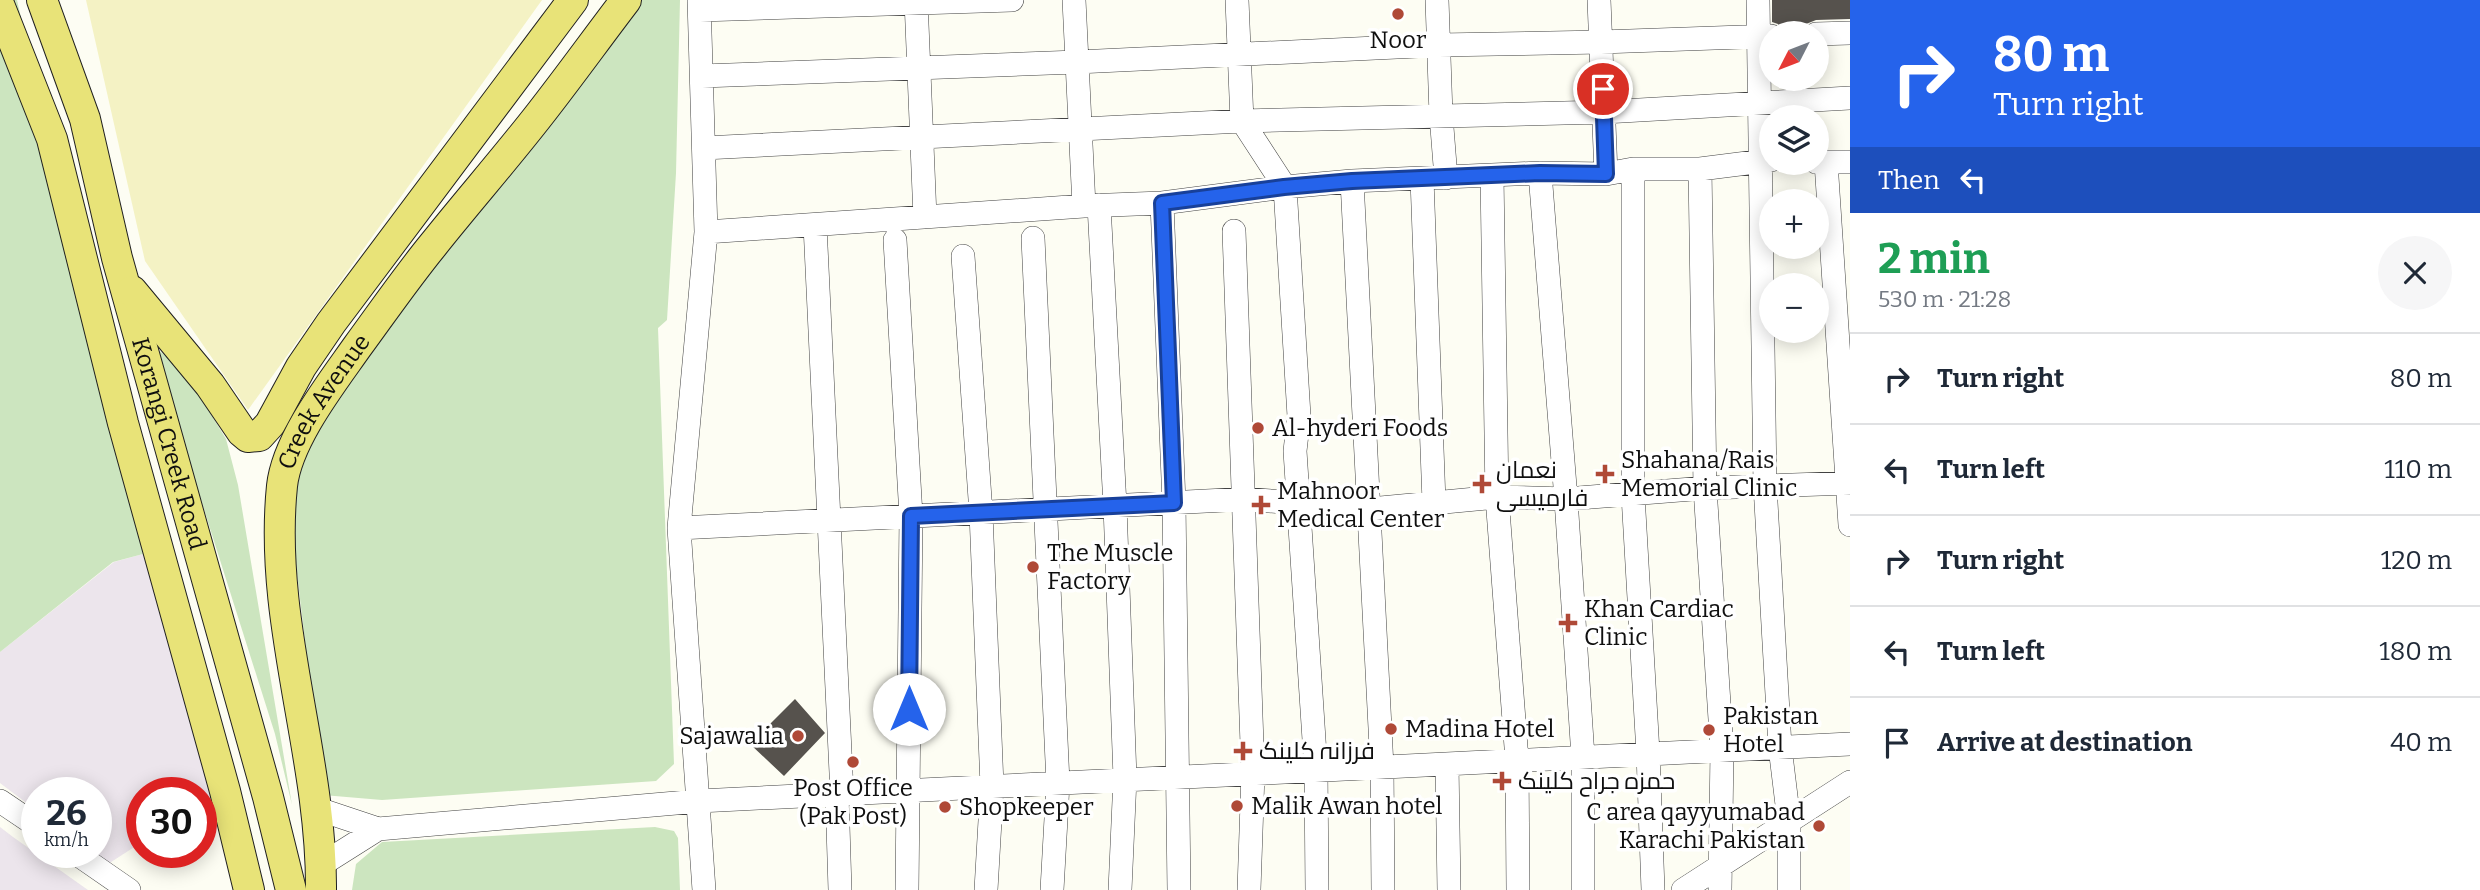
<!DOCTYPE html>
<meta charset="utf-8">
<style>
body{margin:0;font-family:Bitter,Cairo,serif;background:#f6f6f7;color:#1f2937;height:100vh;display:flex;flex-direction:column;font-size:26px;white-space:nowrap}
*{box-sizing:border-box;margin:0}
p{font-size:23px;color:#747a83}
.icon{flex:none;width:38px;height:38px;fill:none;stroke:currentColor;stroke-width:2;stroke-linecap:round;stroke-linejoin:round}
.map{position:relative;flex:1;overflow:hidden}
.drawer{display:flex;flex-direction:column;background:#fff;width:630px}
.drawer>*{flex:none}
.top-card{background:#2563eb;color:#fff;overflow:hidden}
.needle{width:46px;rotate:228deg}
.fabs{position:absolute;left:1759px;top:21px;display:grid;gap:14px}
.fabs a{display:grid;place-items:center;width:70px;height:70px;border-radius:50%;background:#fff;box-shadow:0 4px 18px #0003;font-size:35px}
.speed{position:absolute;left:21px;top:777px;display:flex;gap:14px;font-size:35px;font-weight:700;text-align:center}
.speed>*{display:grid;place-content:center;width:91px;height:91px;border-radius:50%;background:#fff;box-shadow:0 4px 18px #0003;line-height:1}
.speed small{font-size:18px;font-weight:400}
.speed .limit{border:10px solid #d22;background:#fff;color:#111}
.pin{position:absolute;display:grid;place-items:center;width:60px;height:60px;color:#fff;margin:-30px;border:4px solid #fff;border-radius:50%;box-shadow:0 2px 7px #0007}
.me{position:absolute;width:77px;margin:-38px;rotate:0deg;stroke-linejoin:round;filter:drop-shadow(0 0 5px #0008)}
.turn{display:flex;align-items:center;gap:24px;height:147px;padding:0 28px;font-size:32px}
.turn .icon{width:91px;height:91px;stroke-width:2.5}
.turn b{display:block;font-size:49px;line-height:60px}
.then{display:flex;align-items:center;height:66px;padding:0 28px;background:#0003;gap:14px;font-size:26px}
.round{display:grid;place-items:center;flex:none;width:74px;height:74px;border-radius:37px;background:#f6f6f7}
.summary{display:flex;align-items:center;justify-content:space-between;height:119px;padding:0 28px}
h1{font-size:42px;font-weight:700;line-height:52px;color:#1e9e55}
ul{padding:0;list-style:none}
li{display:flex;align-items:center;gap:21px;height:91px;padding:0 28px;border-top:2px solid #e0e1e3}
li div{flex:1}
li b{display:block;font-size:26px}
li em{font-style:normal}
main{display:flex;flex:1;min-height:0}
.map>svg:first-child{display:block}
</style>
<main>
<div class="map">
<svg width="1850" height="890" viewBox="0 0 1850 890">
<rect width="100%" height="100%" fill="#fdfdf3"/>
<path fill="#ece5ec" d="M143 554 218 791 201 802V793H142V842L108 864 92 852H96V793H37V811L0 783V652L114 562Z
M0 827 13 837 88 890H0Z"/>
<path fill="#cce5bf" d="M0 0H17L143 554 113 562 0 652Z
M638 0H680L676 173 667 320 658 328 674 764 656 781 382 800 323 795 291 522 299 466 320 419 355 366Z
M152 345 185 371 226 439 238 485 292 805 275 734Z
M655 827 674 831 678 838 680 890H352L356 864 382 842Z"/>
<path fill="#f4f2c4" d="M86 0H542L248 410 145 261Z"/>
<path fill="#56524d" d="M1772 0H1850V19L1816 20 1806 24 1786 23V30H1783L1778 24 1772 22Z
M795 699 825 733 784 776 750 744Z"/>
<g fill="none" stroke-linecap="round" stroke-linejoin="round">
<defs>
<path id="minor" d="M699 0 706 232 679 528 704 890
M916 0 925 217
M1074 0 1084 206
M1237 0 1242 121 1285 187 1299 416 1295 451 1316 770 1317 890
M1437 0 1441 115 1446 178
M1599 0 1606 174
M1758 0 1765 485 1780 747 1789 821V890
M700 10 1012 0
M1816 34 1850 33
M702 76 1077 62 1439 45 1601 42 1771 36
M704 148 1242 121 1604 112 1850 98
M1816 162H1850
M1826 162 1850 525
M1633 169V495L1648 753 1653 890
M1700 169 1705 488 1722 750 1720 890
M1540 173 1566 499 1583 757V890
M1492 176 1497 497 1517 760 1518 890
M1422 179 1434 502
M1352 181 1382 767 1383 890
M1162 203 1174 503 1179 890
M1099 205 1115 506 1125 778 1120 890
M815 225 842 794
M1234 231 1253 773 1249 890
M706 232 1084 206 1162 203 1285 187 1352 181 1540 173 1606 174 1633 169H1700L1771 160
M1033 238 1058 783 1052 890
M895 240 911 516 907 890
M963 256 981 513 992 786 986 890
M679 528 1245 499 1370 509 1497 497 1566 499 1705 488 1850 483
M1447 764 1449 890
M837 794 840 890
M0 801 37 826
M318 809 378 829 699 801 1850 744
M74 852 129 890
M321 865 378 829
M1683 890 1850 782"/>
<g id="major">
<path id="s1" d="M42 0 85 119 117 258 268 797 291 890"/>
<path d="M0 7 52 139 123 423 225 791 249 890"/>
<path d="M132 291 210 385 242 432 248 437 259 436 270 424 301 367 331 323 573 0"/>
<path id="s2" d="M321 890C322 754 268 623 282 486 287 440 331 384 357 347 382 313 406 278 433 245 468 201 505 159 540 114 569 77 597 38 626 0"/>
</g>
</defs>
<use href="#minor" stroke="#424242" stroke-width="24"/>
<use href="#major" stroke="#202020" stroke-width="32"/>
<use href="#minor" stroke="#fff" stroke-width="23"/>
<use href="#major" stroke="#e8e378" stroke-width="30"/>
</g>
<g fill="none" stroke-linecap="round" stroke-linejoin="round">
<defs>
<path id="route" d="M909 709 911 516 1174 503 1162 203 1284 187 1352 181 1540 173 1606 174 1603 89"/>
</defs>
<use href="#route" stroke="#184099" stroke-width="18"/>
<use href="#route" stroke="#2563eb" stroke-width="12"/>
</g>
<g fill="#af4937" stroke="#fff" stroke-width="2.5">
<circle cx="1398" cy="14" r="7"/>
<circle cx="1258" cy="428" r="7"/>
<path d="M1601.5 463.5h7v7h7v7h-7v7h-7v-7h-7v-7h7z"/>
<path d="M1478.5 473.5h7v7h7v7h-7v7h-7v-7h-7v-7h7z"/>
<path d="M1257.5 494.5h7v7h7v7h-7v7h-7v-7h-7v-7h7z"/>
<circle cx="1033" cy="567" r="7"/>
<path d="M1564.5 612.5h7v7h7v7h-7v7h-7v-7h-7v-7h7z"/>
<circle cx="1391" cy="729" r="7"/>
<circle cx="1709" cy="730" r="7"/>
<circle cx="798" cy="736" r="7"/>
<path d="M1239.5 740.5h7v7h7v7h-7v7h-7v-7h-7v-7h7z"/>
<circle cx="853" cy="762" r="7"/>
<path d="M1498.5 770.5h7v7h7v7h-7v7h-7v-7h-7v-7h7z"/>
<circle cx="1237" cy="806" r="7"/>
<circle cx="945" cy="807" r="7"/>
<circle cx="1819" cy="826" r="7"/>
</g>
<g text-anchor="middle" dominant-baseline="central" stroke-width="7" stroke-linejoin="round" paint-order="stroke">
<g font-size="24" fill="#0f0f0f" stroke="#fff" text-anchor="start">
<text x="1398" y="40" text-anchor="middle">Noor</text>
<text x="1272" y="428">Al-hyderi Foods</text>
<text x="1621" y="460">Shahana/Rais<tspan x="1621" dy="28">Memorial Clinic</tspan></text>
<text x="1496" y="470">نعمان<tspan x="1496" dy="28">فارمیسی</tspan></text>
<text x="1277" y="491">Mahnoor<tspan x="1277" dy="28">Medical Center</tspan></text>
<text x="1047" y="553">The Muscle<tspan x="1047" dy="28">Factory</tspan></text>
<text x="1584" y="609">Khan Cardiac<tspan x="1584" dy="28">Clinic</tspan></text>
<text x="1723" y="716">Pakistan<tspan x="1723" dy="28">Hotel</tspan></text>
<text x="1405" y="729">Madina Hotel</text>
<text x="784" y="736" text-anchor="end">Sajawalia</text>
<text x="1259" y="751">فرزانہ کلینک</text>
<text x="1518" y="781">حمزہ جراح کلینک</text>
<text x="853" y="788" text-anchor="middle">Post Office<tspan x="853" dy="28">(Pak Post)</tspan></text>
<text x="1251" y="806">Malik Awan hotel</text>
<text x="959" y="807">Shopkeeper</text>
<text x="1805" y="812" text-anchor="end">C area qayyumabad<tspan x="1805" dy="28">Karachi Pakistan</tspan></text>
</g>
<g font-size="24" fill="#0f0f0f" stroke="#fff">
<text stroke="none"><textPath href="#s2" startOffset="502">Creek Avenue</textPath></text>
<text stroke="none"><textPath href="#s1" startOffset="462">Korangi Creek Road</textPath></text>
</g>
</g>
</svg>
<div class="fabs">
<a><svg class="needle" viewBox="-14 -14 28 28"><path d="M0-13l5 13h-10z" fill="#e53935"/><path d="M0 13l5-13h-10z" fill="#747a83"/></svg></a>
<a><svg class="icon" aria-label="layers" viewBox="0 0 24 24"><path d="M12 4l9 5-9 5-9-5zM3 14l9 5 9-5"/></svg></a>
<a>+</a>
<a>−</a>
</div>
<div class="speed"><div>26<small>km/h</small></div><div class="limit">30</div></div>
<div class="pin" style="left:1603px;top:89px;background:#d93025"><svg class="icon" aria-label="arrive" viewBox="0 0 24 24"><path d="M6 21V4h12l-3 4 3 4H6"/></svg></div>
<svg class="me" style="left:909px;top:709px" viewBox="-20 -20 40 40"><circle r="19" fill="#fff"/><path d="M0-13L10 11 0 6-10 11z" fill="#2563eb"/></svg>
</div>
<section class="drawer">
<div class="top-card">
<div class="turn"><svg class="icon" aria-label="right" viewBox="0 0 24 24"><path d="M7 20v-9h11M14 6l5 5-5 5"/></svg><div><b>80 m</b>Turn right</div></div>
<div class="then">Then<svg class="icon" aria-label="left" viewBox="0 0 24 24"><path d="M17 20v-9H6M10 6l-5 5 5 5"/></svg></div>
</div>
<div class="summary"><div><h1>2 min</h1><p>530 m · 21:28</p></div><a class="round"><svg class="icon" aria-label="close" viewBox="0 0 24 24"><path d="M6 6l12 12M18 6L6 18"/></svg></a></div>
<ul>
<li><svg class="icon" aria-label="right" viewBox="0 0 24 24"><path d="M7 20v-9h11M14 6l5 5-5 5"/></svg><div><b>Turn right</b></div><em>80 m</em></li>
<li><svg class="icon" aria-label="left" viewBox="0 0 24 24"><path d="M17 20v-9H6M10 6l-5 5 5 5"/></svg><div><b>Turn left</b></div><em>110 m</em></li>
<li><svg class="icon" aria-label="right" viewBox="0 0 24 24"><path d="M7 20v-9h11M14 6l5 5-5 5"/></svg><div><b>Turn right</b></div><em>120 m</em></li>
<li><svg class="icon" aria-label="left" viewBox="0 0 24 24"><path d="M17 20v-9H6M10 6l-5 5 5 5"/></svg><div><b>Turn left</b></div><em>180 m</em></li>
<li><svg class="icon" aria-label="arrive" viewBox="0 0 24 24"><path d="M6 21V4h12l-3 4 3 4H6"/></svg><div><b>Arrive at destination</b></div><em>40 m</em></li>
</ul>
</section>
</main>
